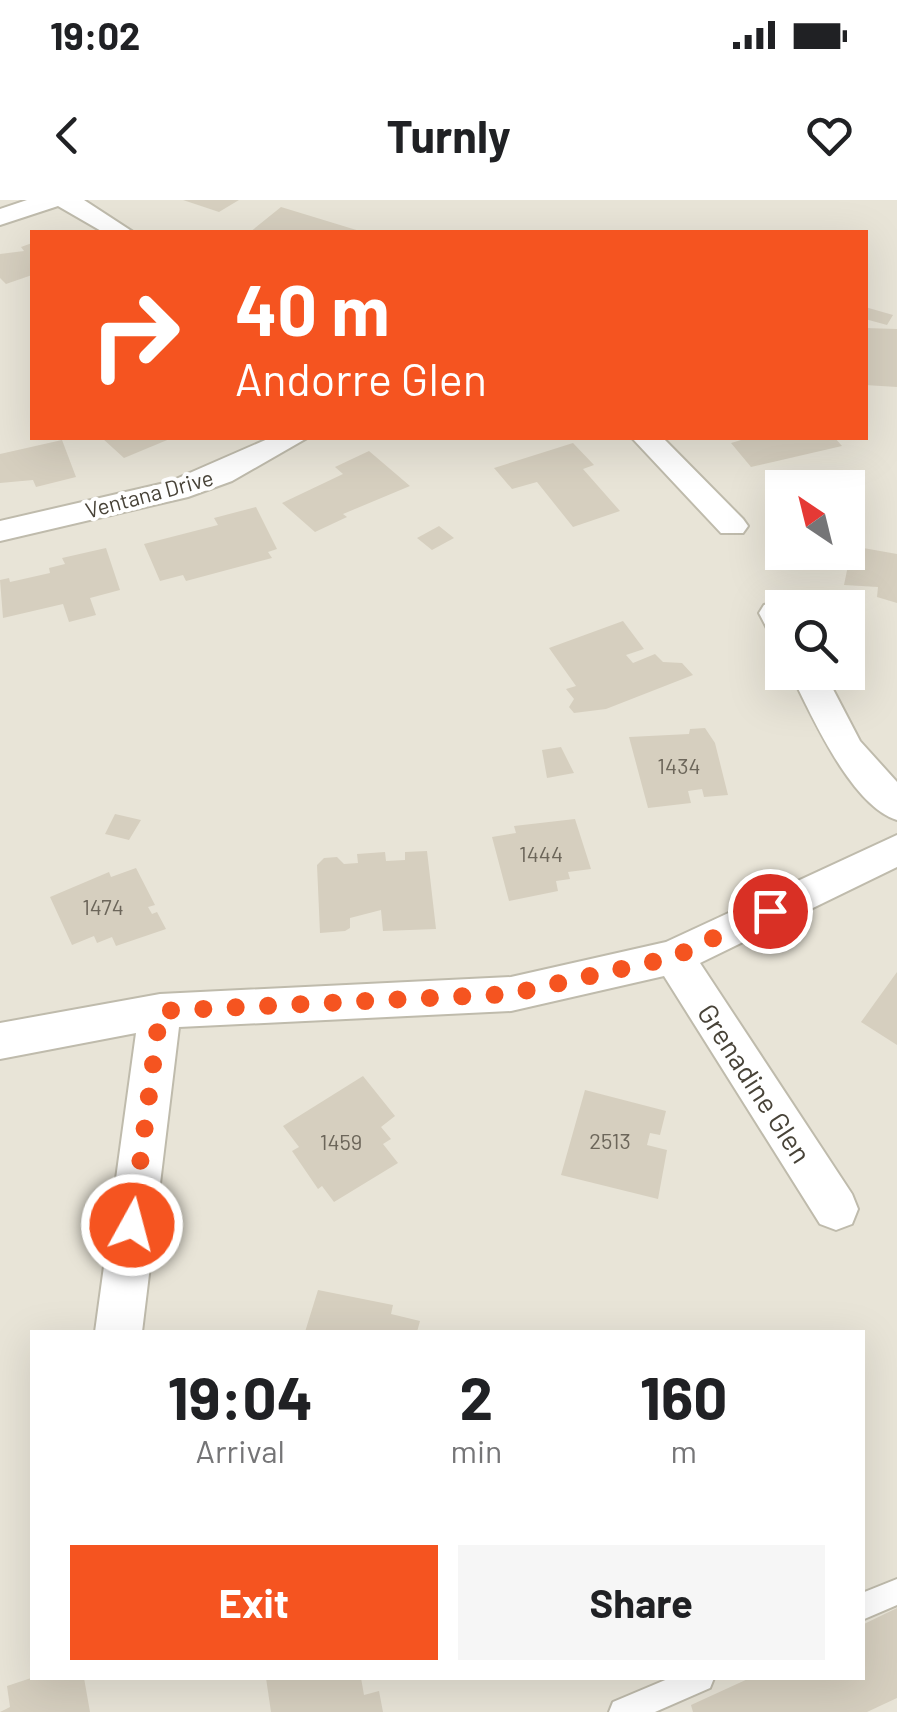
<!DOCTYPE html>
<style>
body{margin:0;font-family:Barlow,sans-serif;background:#f6f6f6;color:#202124;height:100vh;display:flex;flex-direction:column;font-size:38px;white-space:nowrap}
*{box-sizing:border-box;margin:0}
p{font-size:32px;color:#757577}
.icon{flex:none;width:55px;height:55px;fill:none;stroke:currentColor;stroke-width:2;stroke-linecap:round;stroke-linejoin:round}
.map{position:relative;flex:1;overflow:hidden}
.sheet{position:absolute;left:30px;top:1130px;width:835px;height:350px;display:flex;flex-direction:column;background:#fff;border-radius:0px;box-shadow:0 10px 40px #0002}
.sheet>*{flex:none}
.banner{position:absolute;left:30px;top:30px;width:838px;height:210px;border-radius:0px;box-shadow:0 10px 40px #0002;background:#f55420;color:#fff;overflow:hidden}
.needle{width:65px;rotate:325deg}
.buttons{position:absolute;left:765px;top:270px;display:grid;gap:20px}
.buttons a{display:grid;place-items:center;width:100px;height:100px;border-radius:0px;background:#fff;box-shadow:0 10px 40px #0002;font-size:50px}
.pin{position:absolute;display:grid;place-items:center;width:85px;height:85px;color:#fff;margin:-42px;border:5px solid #fff;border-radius:50%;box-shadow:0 2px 10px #0007}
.me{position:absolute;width:110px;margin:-55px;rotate:7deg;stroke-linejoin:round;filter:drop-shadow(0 0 8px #0008)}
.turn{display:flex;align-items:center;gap:35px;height:210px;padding:0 40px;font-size:45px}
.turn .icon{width:130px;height:130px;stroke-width:2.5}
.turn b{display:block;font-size:70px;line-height:85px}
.eta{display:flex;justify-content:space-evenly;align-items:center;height:170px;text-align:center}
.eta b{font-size:60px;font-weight:700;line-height:70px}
.action{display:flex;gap:20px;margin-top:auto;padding:20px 40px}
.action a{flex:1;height:115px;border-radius:0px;background:#f55420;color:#fff;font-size:40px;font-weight:700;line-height:115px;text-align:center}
.action a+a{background:#f6f6f6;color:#202124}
.status{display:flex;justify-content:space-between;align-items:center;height:70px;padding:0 50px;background:#fff;direction:ltr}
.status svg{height:28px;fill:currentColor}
header{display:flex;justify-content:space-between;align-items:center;height:130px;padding:0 40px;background:#fff;font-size:45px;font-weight:700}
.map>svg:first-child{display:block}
</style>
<div class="status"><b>19:02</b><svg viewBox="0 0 49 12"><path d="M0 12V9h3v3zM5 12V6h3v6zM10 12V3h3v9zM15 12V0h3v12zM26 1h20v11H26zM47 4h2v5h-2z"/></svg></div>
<header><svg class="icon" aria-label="back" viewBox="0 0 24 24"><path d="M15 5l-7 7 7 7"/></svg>Turnly<svg class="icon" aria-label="heart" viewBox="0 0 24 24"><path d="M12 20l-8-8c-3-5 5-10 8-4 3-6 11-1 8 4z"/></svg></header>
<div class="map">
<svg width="897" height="1512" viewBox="0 0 897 1512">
<rect width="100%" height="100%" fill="#f4f2e9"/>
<path fill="#e8e4d7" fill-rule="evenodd" d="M0 0H897V1512H0ZM32 32H865V238H32ZM782 288H848V352H782ZM782 408H848V472H782ZM32 1132H862V1478H32Z"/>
<path fill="#d6cfbf" d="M183 0H239L219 12Z
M281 7 363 32H250Z
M32 43V75L6 84 0 78V54L24 51 21 47Z
M865 107 893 115 887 125 865 119Z
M865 128 897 129V187L865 185Z
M102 238H172L124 258Z
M738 238H835L842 246 751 267 731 243 741 240Z
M62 240 76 277 36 287 33 280 0 283V254Z
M573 243 594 265 583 269 620 311 573 327 537 282 512 289 494 268Z
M369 251 410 286 343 314 347 317 315 332 282 303 343 274 335 267Z
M256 307 277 349 268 352 272 358 186 381 183 375 160 381 144 344 218 325 214 318Z
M439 326 454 338 432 350 417 338Z
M852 346 897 354V403L877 397 878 387 844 385Z
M106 348 120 390 90 398 96 415 69 422 63 404 3 418 0 380 9 378 10 382 50 373 49 368 65 364 62 358Z
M623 421 644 449 626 455 633 463 655 454 663 462 682 463 693 475 606 509 574 513 569 507 574 499 566 489 576 486 549 448Z
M705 528 715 543 728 595 704 597 702 589 688 591 691 603 648 608 629 537 689 534 690 529Z
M561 547 574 573 547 578 542 550Z
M115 614 141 620 129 640 105 634Z
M575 619 591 669 568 672 570 679 556 681 558 691 509 701 492 637 516 633 514 626Z
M427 651 436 729 383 731 381 710 350 718V728L345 731 320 733 317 665 324 658 337 657 344 664 358 663 357 654 385 652 386 661 405 660V652Z
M136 668 155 705 148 707 152 714 157 712 166 729 116 746 112 737 97 743 94 736 72 745 50 697 109 672 111 677Z
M897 772V845L861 822Z
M363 876 395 916 381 927 391 939 383 944 398 963 334 1002 322 986 318 989 292 951 299 947 283 926Z
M585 890 666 911 660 935 650 933 647 945 667 950 658 999 561 975Z
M318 1090 393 1105 391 1114 420 1121 417 1132H305Z
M897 1408V1498L867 1512H693L691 1505 750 1478H862V1425Z
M31 1478H84L90 1512H0L10 1507 7 1486Z
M266 1478H361L364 1495 379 1491 383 1512H271Z"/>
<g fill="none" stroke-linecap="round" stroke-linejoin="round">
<defs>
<path id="service" d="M897 1379V1405L862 1420V1393Z
M670 1478H714L710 1488 655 1512H609L613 1502Z"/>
<path id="minor" d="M27 0H84L133 32H103L58 6 0 25V9Z
M270 238H307L232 281 188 297 0 341V321L169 282Z
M632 238H663L743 319 748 326 743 333H721Z
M776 402 789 408H782V437L770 434 759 413 764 405Z
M790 472H824L860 541 897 582V620C851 606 811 514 790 472Z
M897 635V667L700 763 852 994 858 1009 852 1024 836 1030 820 1024 664 776 511 811 179 827 142 1132H95L136 833 0 859V823L160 794 511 777 666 742Z"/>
</defs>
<use href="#service" stroke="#bfbbac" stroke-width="4"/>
<use href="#minor" stroke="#bfbbac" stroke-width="4"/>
<use href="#service" fill="#fff" fill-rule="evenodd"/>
<use href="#minor" fill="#fff" fill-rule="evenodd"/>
</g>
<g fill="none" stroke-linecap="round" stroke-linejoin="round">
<path stroke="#f55420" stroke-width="18" stroke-dasharray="0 32.4" d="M132 1025 160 811 511 794 674 757 770 711"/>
</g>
<g text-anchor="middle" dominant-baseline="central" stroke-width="8" stroke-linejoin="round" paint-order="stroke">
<g font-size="22" fill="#484338" stroke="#fff">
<text transform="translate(149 293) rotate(-15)">Ventana Drive</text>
</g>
<g font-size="22" fill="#6c665a">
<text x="679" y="565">1434</text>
<text x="541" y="653">1444</text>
<text x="103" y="706">1474</text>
<text x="610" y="940">2513</text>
<text x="341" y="941">1459</text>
</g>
<g font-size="28" fill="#484338" stroke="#fff">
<text transform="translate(755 883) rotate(57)">Grenadine Glen</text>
</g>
</g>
</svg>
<div class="buttons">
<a><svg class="needle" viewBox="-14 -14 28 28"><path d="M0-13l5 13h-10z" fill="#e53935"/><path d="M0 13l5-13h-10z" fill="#757577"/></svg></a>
<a><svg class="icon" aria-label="search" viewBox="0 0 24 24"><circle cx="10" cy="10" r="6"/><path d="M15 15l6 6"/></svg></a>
</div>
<div class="pin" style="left:770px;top:711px;background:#d93025"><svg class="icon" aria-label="arrive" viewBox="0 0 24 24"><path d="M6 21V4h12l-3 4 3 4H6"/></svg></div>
<svg class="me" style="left:132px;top:1025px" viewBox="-20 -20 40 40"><circle r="17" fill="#f55420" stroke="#fff" stroke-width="3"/><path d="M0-11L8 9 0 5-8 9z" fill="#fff"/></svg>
<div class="banner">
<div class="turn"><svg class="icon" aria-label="right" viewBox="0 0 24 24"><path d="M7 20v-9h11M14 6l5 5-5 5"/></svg><div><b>40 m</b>Andorre Glen</div></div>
</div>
<section class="sheet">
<div class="eta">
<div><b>19:04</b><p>Arrival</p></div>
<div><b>2</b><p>min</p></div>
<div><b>160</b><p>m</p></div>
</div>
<div class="action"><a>Exit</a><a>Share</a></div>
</section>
</div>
